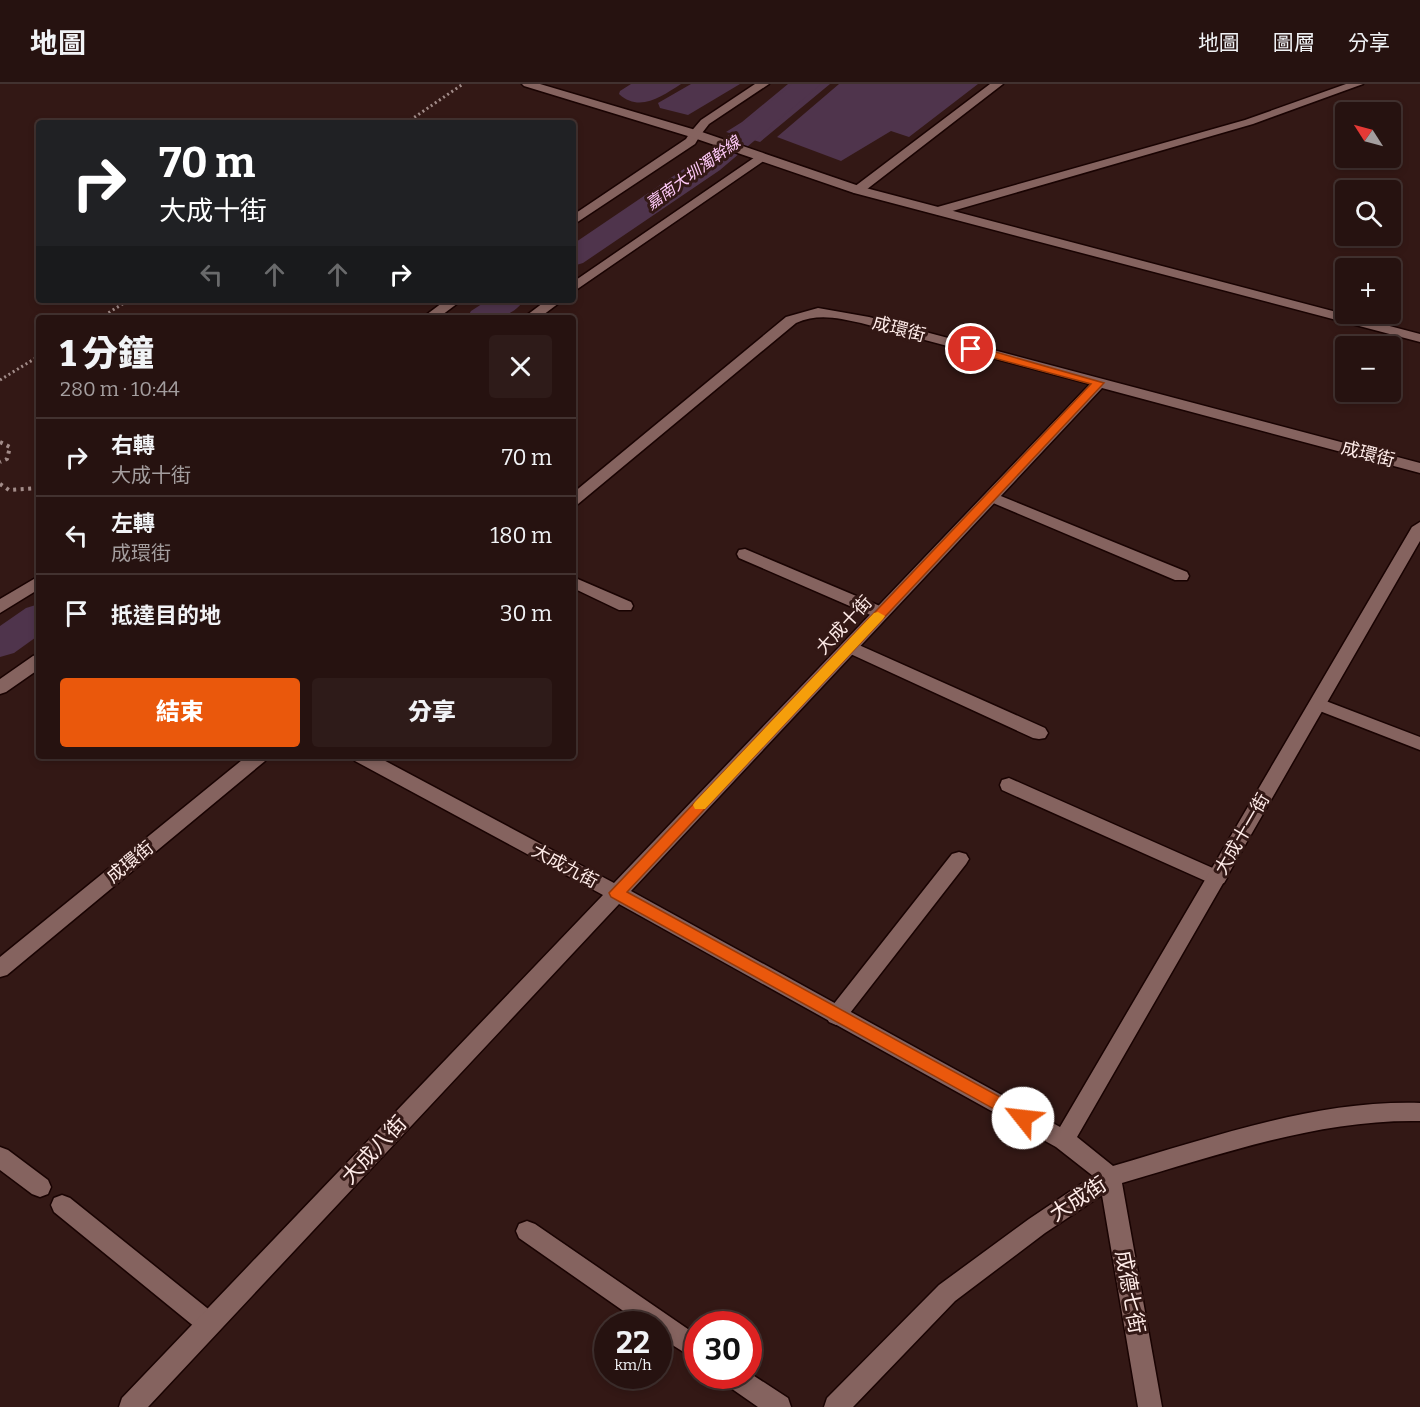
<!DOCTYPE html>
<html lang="zh-TW">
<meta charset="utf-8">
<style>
body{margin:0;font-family:Bitter,"Noto Sans TC",serif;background:#2e1b19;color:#f1f3f6;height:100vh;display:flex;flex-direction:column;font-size:22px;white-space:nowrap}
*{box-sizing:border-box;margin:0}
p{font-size:20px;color:#a49e9f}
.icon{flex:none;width:33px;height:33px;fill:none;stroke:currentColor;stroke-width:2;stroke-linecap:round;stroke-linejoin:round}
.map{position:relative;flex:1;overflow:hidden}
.sheet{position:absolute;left:36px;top:231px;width:540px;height:444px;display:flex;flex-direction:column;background:#261210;border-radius:6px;box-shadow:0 3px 9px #0003,0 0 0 2px #423230}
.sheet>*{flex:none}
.banner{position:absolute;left:36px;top:36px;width:540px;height:183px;border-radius:6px;box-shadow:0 3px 9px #0003,0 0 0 2px #423230;background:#202124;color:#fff;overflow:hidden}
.needle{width:39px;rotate:306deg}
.buttons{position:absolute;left:1335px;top:18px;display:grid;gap:12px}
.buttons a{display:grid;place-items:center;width:66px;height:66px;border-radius:6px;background:#261210;box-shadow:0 3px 9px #0003,0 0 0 2px #423230;font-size:30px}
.speed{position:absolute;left:594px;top:1227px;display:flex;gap:12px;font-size:30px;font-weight:700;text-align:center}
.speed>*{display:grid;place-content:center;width:78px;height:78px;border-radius:50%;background:#261210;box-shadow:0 3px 9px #0003,0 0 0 2px #423230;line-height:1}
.speed small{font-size:15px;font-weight:400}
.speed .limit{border:9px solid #d22;background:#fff;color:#111}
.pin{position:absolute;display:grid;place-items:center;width:51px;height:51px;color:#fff;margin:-26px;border:3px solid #fff;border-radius:50%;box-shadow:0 2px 6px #0007}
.me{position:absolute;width:66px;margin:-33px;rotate:299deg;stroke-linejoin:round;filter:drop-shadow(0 0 4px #0008)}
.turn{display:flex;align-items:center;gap:21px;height:126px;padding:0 24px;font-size:27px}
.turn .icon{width:78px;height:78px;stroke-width:2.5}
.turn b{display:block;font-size:42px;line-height:51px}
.lanes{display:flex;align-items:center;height:57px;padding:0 24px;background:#0003;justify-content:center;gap:30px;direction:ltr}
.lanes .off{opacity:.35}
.round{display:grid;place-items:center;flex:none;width:63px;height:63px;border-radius:6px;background:#2e1b19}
.summary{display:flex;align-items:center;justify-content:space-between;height:102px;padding:0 24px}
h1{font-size:36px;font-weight:800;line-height:45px}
.primary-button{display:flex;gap:12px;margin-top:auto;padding:12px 24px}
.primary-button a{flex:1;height:69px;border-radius:6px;background:#ea580c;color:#fff;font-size:24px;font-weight:800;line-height:69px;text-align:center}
.primary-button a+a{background:#2e1b19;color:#f1f3f6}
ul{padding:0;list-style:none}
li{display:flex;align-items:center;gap:18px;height:78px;padding:0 24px;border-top:2px solid #423230}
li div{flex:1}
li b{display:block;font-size:22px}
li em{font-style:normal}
header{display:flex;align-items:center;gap:36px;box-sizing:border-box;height:84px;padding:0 30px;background:#261210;border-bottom:2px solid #423230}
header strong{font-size:28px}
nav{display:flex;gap:33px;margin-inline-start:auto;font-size:21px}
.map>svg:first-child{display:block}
</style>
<header>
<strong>地圖</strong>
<nav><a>地圖</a><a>圖層</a><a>分享</a></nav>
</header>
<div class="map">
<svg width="1420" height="1323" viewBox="0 0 1420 1323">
<rect width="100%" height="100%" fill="#331815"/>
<path fill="#4f344c" d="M631 0H681C662 12 640 29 619 10L620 7Z
M691 0H740L688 31 660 24 658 19Z
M788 0H830L760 58 726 48 742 38Z
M839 0H978L909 53 891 47 841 77 777 53Z"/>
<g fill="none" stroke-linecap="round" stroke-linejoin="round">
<path fill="#4f344c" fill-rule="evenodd" d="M792 0H821L720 86 583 179 573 182V160L700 74Z
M488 216H524C510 237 489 234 467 234L471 227Z
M39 520V551L14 569 0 573V542L26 524Z"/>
<defs>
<path id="service" d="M1346 0H1363L1253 40 942 130 938 131 932 127 934 124 1245 36Z
M695 46 701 50 695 60 573 141V131L686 55 691 47Z
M446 216H462L438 234H422Z
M991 408 1187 488 1189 492 1187 496H1175L986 416 983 413Z
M745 465 887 525 889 529 887 533H875L739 474 737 470 739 466Z
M39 492V505L0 529V515Z
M573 493 631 518 633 522 631 526H619L573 504Z
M850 557 1045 644 1048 649 1045 654 1039 655 1033 654 844 567 841 563 844 559Z
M1318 614 1420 653V666L1312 624 1309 620 1312 616Z
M1009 694 1224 789 1227 794 1224 799 1217 801 1210 799 1002 706 1000 701 1002 696Z
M959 768 966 770 969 775 966 780 843 938 836 941 829 938 826 932 829 926 952 770Z
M0 1063 8 1066 48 1096 51 1103 48 1110 40 1113 32 1110 0 1086Z
M62 1111 70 1114 217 1232 221 1240 217 1248 209 1251 201 1248 54 1128 51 1121 54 1114Z
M527 1137 535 1140 698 1252V1277L658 1252V1240H642L519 1154 516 1147 519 1140Z
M748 1288 788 1314 791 1323H758L725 1300 722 1292H748Z"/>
<path id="minor" d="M755 0H769L709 40 699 53H691L689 50 701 36Z
M990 0H1003L862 109H854L852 106 854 103Z
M761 69 765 70V76L573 208V198Z
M547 216H563L539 234H523Z
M818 224 869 233 1420 379V389L1102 304 631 807 1060 1043 1412 443 1420 438V457L1077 1053 1113 1082C1213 1053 1315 1016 1420 1019V1037C1318 1035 1219 1071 1122 1099L1162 1323H1138L1102 1111 1045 1149 955 1217 853 1323H824L827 1314 939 1201 1029 1135 1093 1092 1056 1063 619 820 148 1323H119L122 1314 603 811 355 677 352 672H376L614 799 1090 300 861 239C838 234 818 229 796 239L578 420 573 422V409L786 233Z
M39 570V585L6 608 0 610V595L33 572Z
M247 672H268L265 677 7 891 0 893V873Z"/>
<path id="tertiary" d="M522 0H540L699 47 862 103 1420 250V258L854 109 691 53 524 2Z"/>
</defs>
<use href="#service" stroke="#190302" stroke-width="3"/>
<use href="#minor" stroke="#190302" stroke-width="3"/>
<use href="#tertiary" stroke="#190302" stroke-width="3"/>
<path stroke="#a28c89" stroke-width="3" stroke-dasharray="2 3" stroke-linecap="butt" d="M406 39 463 0
M100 234 129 216
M0 296 39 272"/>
<path stroke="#a28c89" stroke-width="4" stroke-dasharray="3 4.5" stroke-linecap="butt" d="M0 358 10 363 7 375 0 378
M0 400 9 406 39 404"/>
<use href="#service" fill="#85635f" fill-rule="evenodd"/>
<use href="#minor" fill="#85635f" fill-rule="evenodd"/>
<use href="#tertiary" fill="#85635f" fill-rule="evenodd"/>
</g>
<path fill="#ea580c" stroke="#983908" stroke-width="1.5" d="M971 261 1104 299 627 808 1029 1029 1031 1034 1029 1039 1023 1041 611 813 609 809 1091 300 967 267V262Z"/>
<path fill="#f59e0b" d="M878 528 885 532 883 535 705 725H695L693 721 695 718 874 529Z"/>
<g text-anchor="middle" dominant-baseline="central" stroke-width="6" stroke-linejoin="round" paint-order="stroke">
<g font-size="16" font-style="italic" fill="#ffcaf9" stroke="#331815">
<text transform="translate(693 89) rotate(-36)">嘉南大圳濁幹線</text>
</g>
<g font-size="18" fill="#feebe8" stroke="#331815">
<text transform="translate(899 245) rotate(15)">成環街</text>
<text transform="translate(1368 370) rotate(15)">成環街</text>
<text transform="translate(844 541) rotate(-47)">大成十街</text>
<text transform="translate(1242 750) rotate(-60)">大成十一街</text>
<text transform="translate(130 778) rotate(-39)">成環街</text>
<text transform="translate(565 782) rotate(28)">大成九街</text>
</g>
<g font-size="21" fill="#feebe8" stroke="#331815">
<text transform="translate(374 1066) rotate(-47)">大成八街</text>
<text transform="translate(1078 1115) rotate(-33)">大成街</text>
<text transform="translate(1130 1208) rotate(80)">成德七街</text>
</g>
</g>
</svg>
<div class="buttons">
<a><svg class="needle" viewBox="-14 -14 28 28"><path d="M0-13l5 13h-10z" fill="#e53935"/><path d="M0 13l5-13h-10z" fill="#a49e9f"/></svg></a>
<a><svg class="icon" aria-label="search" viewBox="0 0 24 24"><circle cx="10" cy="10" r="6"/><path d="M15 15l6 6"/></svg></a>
<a>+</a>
<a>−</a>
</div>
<div class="speed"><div>22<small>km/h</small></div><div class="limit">30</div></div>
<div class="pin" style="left:971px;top:265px;background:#d93025"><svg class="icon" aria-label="arrive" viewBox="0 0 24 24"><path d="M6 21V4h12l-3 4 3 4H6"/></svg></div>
<svg class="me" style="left:1023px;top:1034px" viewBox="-20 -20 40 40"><circle r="19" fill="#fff"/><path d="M0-13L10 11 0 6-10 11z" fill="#ea580c"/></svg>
<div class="banner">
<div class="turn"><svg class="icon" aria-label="right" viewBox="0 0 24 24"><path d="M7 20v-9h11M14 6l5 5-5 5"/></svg><div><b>70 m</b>大成十街</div></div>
<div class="lanes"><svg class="icon off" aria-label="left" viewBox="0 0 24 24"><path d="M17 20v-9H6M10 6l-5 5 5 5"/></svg><svg class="icon off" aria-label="ahead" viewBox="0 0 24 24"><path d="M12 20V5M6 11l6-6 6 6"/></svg><svg class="icon off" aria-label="ahead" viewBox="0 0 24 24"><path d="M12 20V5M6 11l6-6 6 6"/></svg><svg class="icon" aria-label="right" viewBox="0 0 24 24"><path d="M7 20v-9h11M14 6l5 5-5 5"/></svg></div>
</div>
<section class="sheet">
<div class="summary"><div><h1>1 分鐘</h1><p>280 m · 10:44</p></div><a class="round"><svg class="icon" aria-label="close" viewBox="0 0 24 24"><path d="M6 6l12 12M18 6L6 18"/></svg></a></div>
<ul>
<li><svg class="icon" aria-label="right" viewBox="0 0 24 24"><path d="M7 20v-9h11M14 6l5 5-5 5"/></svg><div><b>右轉</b><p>大成十街</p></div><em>70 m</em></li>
<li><svg class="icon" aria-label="left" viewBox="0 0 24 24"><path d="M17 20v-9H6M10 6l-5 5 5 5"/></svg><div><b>左轉</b><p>成環街</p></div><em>180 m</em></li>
<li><svg class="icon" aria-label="arrive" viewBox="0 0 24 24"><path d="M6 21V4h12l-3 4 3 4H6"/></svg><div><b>抵達目的地</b></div><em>30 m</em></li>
</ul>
<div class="primary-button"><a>結束</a><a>分享</a></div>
</section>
</div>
